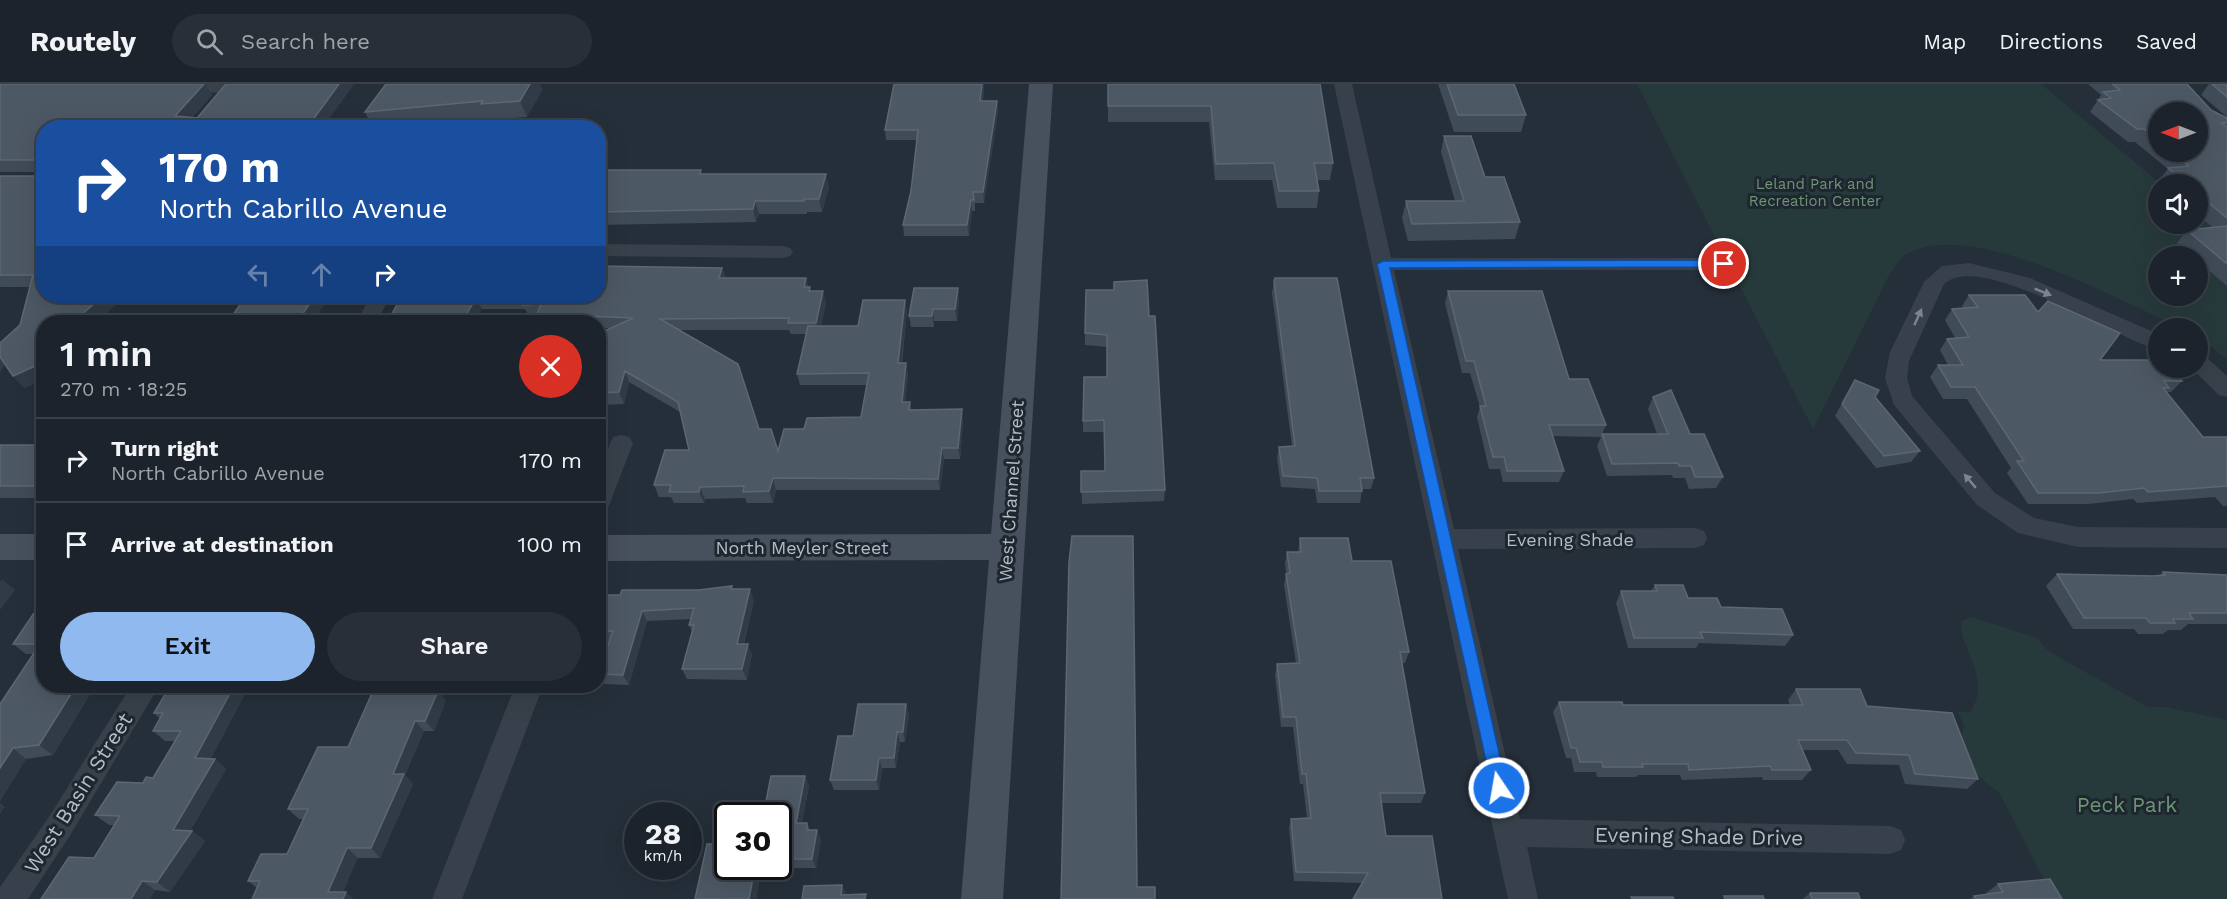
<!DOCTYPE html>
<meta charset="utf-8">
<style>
body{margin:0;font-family:"Work Sans",sans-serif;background:#292f38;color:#f1f3f6;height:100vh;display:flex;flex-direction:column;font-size:22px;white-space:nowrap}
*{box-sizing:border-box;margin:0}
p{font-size:20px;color:#a0a4a9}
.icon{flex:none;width:33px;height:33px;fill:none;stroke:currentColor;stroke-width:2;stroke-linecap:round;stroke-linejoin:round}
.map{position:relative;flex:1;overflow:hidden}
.details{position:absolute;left:36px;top:231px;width:570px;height:378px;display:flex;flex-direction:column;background:#1c232c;border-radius:24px;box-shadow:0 6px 24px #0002,0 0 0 2px #3a4048}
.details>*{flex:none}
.hud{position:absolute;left:36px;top:36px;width:570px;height:183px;border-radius:24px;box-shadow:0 6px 24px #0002,0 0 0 2px #3a4048;background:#1a4fa0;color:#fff;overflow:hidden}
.needle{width:39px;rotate:270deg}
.controls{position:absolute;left:2148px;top:18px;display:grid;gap:12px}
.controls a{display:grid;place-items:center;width:60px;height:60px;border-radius:50%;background:#1c232c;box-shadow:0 6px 24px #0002,0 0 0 2px #3a4048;font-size:30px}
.speed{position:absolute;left:624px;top:718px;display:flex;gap:12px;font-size:30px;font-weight:700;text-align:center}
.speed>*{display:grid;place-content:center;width:78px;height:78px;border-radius:50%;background:#1c232c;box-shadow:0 6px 24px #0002,0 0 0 2px #3a4048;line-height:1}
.speed small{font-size:15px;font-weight:400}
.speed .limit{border:3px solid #111;border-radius:9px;background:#fff;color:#111}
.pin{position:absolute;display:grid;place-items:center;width:51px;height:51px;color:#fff;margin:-26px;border:3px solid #fff;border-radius:50%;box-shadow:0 2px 6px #0007}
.me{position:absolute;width:66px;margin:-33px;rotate:348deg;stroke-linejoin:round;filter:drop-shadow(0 0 4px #0008)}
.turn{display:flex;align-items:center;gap:21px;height:126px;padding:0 24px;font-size:27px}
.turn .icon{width:78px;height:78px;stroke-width:2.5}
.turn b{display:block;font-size:42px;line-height:51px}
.lanes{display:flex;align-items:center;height:57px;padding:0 24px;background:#0003;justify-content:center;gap:30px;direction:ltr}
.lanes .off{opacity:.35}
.round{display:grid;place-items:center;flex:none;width:63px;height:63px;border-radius:32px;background:#292f38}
.headline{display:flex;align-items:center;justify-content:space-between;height:102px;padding:0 24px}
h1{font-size:36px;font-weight:600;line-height:45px}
.cta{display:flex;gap:12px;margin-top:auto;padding:12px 24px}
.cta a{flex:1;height:69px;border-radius:36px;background:#90b9ef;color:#111;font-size:24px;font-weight:600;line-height:69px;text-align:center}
.cta a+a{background:#292f38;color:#f1f3f6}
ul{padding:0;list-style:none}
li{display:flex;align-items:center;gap:18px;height:84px;padding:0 24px;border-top:2px solid #3a4048}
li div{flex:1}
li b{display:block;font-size:22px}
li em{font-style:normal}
header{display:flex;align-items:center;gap:36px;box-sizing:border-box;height:84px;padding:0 30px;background:#1c232c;border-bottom:2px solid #3a4048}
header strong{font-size:28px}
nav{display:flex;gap:33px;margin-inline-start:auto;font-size:21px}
.search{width:420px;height:54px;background:#292f38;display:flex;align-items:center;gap:15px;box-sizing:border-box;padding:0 21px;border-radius:33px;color:#a0a4a9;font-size:22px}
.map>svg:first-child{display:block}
</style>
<header>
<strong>Routely</strong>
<div class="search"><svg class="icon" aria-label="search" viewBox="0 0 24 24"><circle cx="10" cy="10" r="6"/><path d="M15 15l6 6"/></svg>Search here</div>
<nav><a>Map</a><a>Directions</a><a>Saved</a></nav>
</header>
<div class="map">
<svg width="2227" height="815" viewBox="0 0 2227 815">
<rect width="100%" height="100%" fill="#252f3a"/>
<path fill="#273a3b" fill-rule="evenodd" d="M1637 0H2041L2161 100H2158V140H2198V131L2227 156V275L2198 253V244H2181C2118 216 1970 132 1905 171 1898 175 1893 186 1888 193L1813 345ZM2158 172H2198V212H2158Z
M1971 533 2037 554 2046 565 2060 574 2148 623H2165L2227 636V815H2054L2000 710 1975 689 1961 658 1964 641 1958 628H1971C1992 590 1959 567 1961 537Z"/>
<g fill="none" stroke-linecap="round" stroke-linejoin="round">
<path fill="#38414b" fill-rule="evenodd" d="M100 0H236L240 4 231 9 109 5Z
M1334 0H1352L1391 174H1724L1731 175 1734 180 1731 185 1724 186H1394L1454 445 1695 444 1704 447 1707 454 1704 461 1695 464 1458 465 1520 735 1890 742 1901 746 1905 756 1901 766 1890 770 1527 763 1538 815H1508Z
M598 160 783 162 790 164 793 168 790 172 783 174 598 172Z
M1969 179 2030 194 2158 250V266C2115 254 1980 166 1944 200L1909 277 1907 294 1912 312 1995 409 2034 434 2078 443 2227 444V464L2078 463 2018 449 1977 421 1894 321 1885 294 1890 268 1924 198 1942 182Z
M371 212H391L376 238H356Z
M2198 271 2206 273 2227 292V313L2219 311 2191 284H2198Z
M621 351 629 353 633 359 610 419 607 426 598 428V387L613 353Z
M131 602H159L69 753 28 815H0V803L49 733Z
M515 602H543L462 815H432Z"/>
<path fill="#47505d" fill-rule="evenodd" d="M1029 0H1053L1003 815H961L989 476 598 477V451L991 450Z
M0 450H44V476H0Z"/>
</g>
<path fill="#404b58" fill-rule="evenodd" d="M0 0H205L212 11 192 34H197L226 0H354L322 44H44V212H126L96 238H44V295L24 304 20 241 30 203H0V92H35V88H0Z
M386 0H540L542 6 527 33 488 36 487 34 389 44H373L365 28Z
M894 0H984L983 17H997L998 28 984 119H975V127H972L969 152H904L903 141 911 107 917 56H886L885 46Z
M1108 0H1320L1333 79 1330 96H1317L1319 107 1317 124H1277L1272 96H1215L1209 38H1108Z
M1438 0H1514L1526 31 1521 48H1454Z
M2088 0H2187L2211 26 2227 34V202L2198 177V172H2193L2177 159 2187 146 2213 144 2198 131V100H2162L2158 97 2168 85 2135 58H2128L2090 28 2101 11ZM2158 28 2198 68H2158Z
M2209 0H2227V33L2201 11Z
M1444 52 1485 93 1520 138 1515 155 1408 157 1402 134 1406 117H1455L1441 68Z
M598 86 702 90 829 103 822 128H807V130H759L756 138 598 141Z
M722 184 726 194H806L808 203 811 207 826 219 821 242H858L905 216 907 227 902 279H906L908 291 905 318H910L911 325 963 337 960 375H944L940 406H776L773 419H747L745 414 705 415 704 419H674L671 413H659L654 401 689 366 680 328 629 298 624 320 602 321 598 322V250L610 244H598V238H541L538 232H529L525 225H482L401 214ZM680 246H789L791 250H806L797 290 800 301H867L861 333 804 345 778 367 759 345Z
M1274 197 1374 394 1371 405H1362L1360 419H1317L1315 405 1281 403 1277 374 1279 363 1292 362 1272 209Z
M1448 207 1569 295 1606 341 1602 350H1657L1648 325 1653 313 1690 350 1723 393 1716 404 1689 405 1685 394H1673L1672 391 1607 392 1597 362 1601 353 1553 352 1564 387 1559 398H1503L1500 385H1489L1477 333 1480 323 1470 289H1462L1445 219Z
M1969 211 2038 228 2100 276 2182 297 2171 308H2167L2203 353H2227V422H2223L2215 413 2137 419 2133 415 2088 420H2028L2007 389 2011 384 1967 315H1943L1930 293 1938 281H1948L1940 266 1947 255 1955 254 1945 236 1952 225 1963 224 1962 222Z
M246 212H330L312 238H241L234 229Z
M959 216 957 237H934V243H911L909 232Z
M1149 232 1165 406 1164 417 1082 420 1081 387H1105L1104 348H1083V337L1107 293V263L1085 261V249Z
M1855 296 1875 313 1920 367 1911 378 1876 384 1835 332Z
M0 361H44V414H0Z
M1300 454 1352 477 1409 568 1405 579H1402L1425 709 1421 719H1381L1386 752H1432L1362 799 1294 797 1289 744 1291 735 1307 734 1303 700H1300L1293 643H1281L1275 591 1277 580 1296 579 1284 501 1286 490 1285 479 1287 468H1298Z
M2163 488 2227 491V540H2188L2181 546H2168L2163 550H2138L2134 545H2073L2046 502 2057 490 2153 492 2160 491Z
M1655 501 1688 514 1721 523 1793 551 1785 562 1699 559 1696 564H1628L1616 519 1621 507H1651Z
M733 505 754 516 744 560 752 570 747 596 687 595 682 585 692 547 689 541 691 535 647 537 629 601 604 600 598 591V588L609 558 598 557V531L620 511Z
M44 529V602H95L53 671 26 675 0 717V620L33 570H26L13 560Z
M285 602H387L386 603H286Z
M1796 605 1867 622 1978 695 1967 705 1905 700 1899 681 1847 680 1838 666H1803L1811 686 1802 696H1763L1762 693 1682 696 1680 691H1638L1636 693H1597L1596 688H1574L1571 674H1566L1553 628 1559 618 1623 621H1790L1788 616Z
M438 607 446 617 434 647H424L405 691 413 700 380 774H358L257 804 248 797 287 770 304 735H299L288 725 348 663Z
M245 610 211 674 215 675 226 685 190 747H192L205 757 170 808 155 806 150 815H41L94 774 115 741H109L95 731 143 699 153 694 175 657H165L153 647 160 635 154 629Z
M909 630 905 658H900L896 684H882L879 706H834L830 696 853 652Z
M805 692 809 702 802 739H807L810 746 821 755 816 784H762L756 815H695L728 783H778V732Z
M1998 800 2062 815H1970L1974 812 1987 810 1986 809Z
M1810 809 1860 815H1803Z"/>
<path fill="#303b47" d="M204 0H205L212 11 183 44 175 32Z
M339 0H354L322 44H307Z
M530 0H540L542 6 527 33 520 17Z
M982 0H984L981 28 980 17Z
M997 17 998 28 984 119 983 108Z
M826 90 829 103 822 128 819 115Z
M971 116 972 127 969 152 967 141Z
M755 117 759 130 756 138 753 125Z
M722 184 726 195 719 194Z
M806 194 808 205 804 203Z
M958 204 959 216 957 237 955 225Z
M823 207 826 219 819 250 816 239Z
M103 212H126L96 238H73Z
M315 212H330L312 238H297Z
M476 214 482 225 474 238H462Z
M905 216 907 227 900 291 898 279Z
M933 225 934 237V243L932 232Z
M0 271 6 278 0 289Z
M44 278V295L24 304 13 292Z
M906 279 908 291 904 330 902 318Z
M625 287 629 298 624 320 619 308Z
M598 313 602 321 598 322Z
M962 325 963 337 960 375 958 364Z
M942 364 944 375 940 406 938 395Z
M43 390 44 391V412L34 402Z
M773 394 776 406 773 419 769 407Z
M700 403 705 415 704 419 699 408Z
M2 495 15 506 0 526V498Z
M750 505 754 516 741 570 737 560Z
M642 527 647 537 629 601 623 591Z
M748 560 752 570 747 596 742 585Z
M76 602H95L53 671 39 661Z
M234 602H236L245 610 206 684 195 674Z
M438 607 446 617 434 647 425 637Z
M906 620 909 630 905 658 903 648Z
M415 637 424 647 405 691 413 700 380 774 371 764 393 690Z
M897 648 900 658 896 684 894 674Z
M13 664 26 675 0 717V684Z
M879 674 882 684 879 706 876 696Z
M215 675 226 685 185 755 173 746Z
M805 692 809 702 800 749 796 739Z
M0 719 5 723 0 730Z
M817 746 821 755 816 784 812 775Z
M192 747 205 757 170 808 157 798Z
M347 764 358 774 340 815 328 808Z
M755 783H761L762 784 756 815H749Z
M142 797 155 806 150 815H131Z
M842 801 846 810 841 811Z
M346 808 354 815H343Z"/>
<path fill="#4c5864" stroke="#5c6773" stroke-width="1.5" d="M0 0H204L175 32 197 34 226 0H339L307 44H44V212H103L73 238H44V278L13 292 0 273V259L20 241 33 191H0V92H35L36 76H0Z
M386 0H530L520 17 481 20 483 17 365 28Z
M894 0H982L980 17H997L983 108H973L974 116H971L967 141H903L911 107 918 46H885Z
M1108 0H1320L1333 79H1314L1319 107H1279L1274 79 1216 80 1211 22H1108Z
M1447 0H1514L1526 31H1458Z
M2112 0H2187L2211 26 2227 34V39H2221L2227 43V134L2198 110V100H2187L2168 84 2189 82 2171 68H2198V28H2158V57L2144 45H2137L2098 16 2111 14 2103 8 2120 6Z
M2212 0H2227V13Z
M1444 52H1471L1485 93H1504L1520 138 1412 140 1406 117H1464Z
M598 86H701L700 90H826L819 115H804V117H755L753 125 598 128Z
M2227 142V180L2187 146Z
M598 182 722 184 719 194H806L804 203H810L809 207H823L816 239H788L789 234 660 235 738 280 759 345H771L778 367 784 345H804L807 334 861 333 869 289 797 290 808 242H858L863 216H905L898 279H906L902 318H910L909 326 962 325 958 364H942L938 395 773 394 769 407 743 408 744 402 700 403 699 408H669L671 401H654L665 366H689L678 318 625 287 619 308 598 309V250L633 234 537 230 541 220 523 221 527 213 476 214 462 238H387L401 214H405L407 212H598Z
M1275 194H1337L1374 394H1360L1362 407H1319L1317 394 1283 392 1279 363 1295 362 1274 197Z
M1147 196 1149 232H1155L1165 406 1081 408V387H1105L1104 336 1083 337 1084 293H1107V251L1085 249 1086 206H1114V198Z
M914 204H958L955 225H933L932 232H909Z
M1448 207H1542L1569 295H1588L1606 341H1549L1564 387H1507L1504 373H1493L1480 322H1486L1474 277H1466Z
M1969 211H2025L2038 228 2048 217 2120 249 2100 276H2158V284H2171L2182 297H2164L2169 304H2163L2203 353H2227V402L2148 408 2144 404 2099 409H2038L2017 377H2024L1975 303H1951L1938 281H1963L1947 255 1969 253 1952 225 1978 223Z
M246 212H315L297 238H241L247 230 234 229Z
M1855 296 1879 306 1875 313 1920 367 1884 372 1842 320Z
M1671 306 1690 350H1704L1723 393H1695L1691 382H1679L1678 379 1612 380 1602 350H1668L1653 313Z
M0 361H44V390L34 402H0Z
M1072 452H1133L1137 803H1155V815H1061L1069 478Z
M1300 454H1348L1352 477H1391L1409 568H1400L1425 709H1380L1386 752H1432L1442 815H1353L1368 789 1296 788 1291 735 1311 734 1306 690H1302L1296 633H1283L1277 580 1300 579 1286 490 1290 489 1287 468H1301Z
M2163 488 2227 491V529H2189L2193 535H2173L2175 539H2150L2146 534H2084L2057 490 2153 492 2165 491Z
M1655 501H1683L1688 514H1717L1721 523 1782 525 1793 551 1700 548 1703 554H1634L1621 507H1657Z
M732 502 731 505H750L737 560H748L742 585H682L694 541H689L694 524 642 527 623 591 598 590 613 547H598V531L605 511H620L622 506H699Z
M34 529H44V602H76L39 661 13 664 0 684V620L40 560H13Z
M170 602H234L195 674 215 675 173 746 192 747 157 798 142 797 131 815H41L69 773 94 774 120 732 95 731 117 698 143 699 146 693 153 694 181 647H153L163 629H154Z
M1796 605H1860L1867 622 1952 629 1978 695 1915 690 1909 671 1856 669 1847 656H1798L1811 686H1772L1770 682 1689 686 1688 680H1642L1643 683H1603L1602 678H1580L1576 664H1571L1559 618H1622L1623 621H1803Z
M373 607H438L425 637H415L393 690H404L371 764H347L328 808H346L343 815H252L260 797H248L261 770H287L308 725H288L318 663H348Z
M858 620H906L903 648H897L894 674H879L876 696H830L838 652H853Z
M771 692H805L796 739H807V746H817L812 775H778V732H763Z
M707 760H728V783H755L749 815H695Z
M2050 795 2062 815H1976L1974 812 2003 808 1998 800Z
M842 801 841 811 866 810 865 815H802L804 802Z
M1810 809H1858L1860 815H1812Z
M1724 812H1763L1764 815H1725Z
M1631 813H1673L1674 815H1632Z"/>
<defs><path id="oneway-solid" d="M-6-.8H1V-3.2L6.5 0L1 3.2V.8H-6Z" transform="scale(1.5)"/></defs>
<g fill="#7c858f">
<use href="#oneway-solid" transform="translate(2043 208) rotate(22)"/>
<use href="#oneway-solid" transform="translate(1918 233) rotate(-66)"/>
<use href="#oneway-solid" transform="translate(1970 397) rotate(-130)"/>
</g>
<path fill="#1a73e8" stroke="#114b97" stroke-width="1.5" d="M1724 176 1730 180 1728 183 1390 184 1507 704 1504 709 1499 711 1493 709 1377 180 1383 177Z"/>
<g text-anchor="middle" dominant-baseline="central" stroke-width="6" stroke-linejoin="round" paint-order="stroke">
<g font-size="15" fill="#6d9574" stroke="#1e262f">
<text x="1815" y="100">Leland Park and<tspan x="1815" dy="17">Recreation Center</tspan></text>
</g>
<g font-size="18" fill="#b4bcc6" stroke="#1e262f">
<text transform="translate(1011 407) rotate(-86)">West Channel Street</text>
<text x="1570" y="455">Evening Shade</text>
<text x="802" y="463">North Meyler Street</text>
</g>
<g font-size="21" fill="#b4bcc6" stroke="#1e262f">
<text transform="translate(78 709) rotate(-58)">West Basin Street</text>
<text transform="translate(1699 752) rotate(1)">Evening Shade Drive</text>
</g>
<g font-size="21" fill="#6d9574" stroke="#1e262f">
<text x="2127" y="720">Peck Park</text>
</g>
</g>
</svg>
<div class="controls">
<a><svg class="needle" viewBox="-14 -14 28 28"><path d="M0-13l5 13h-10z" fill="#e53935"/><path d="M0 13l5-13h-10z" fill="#a0a4a9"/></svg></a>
<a><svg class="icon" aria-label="sound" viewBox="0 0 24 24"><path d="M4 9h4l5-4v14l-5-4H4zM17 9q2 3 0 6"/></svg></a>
<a>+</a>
<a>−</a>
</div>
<div class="speed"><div>28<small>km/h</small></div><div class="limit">30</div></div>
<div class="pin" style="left:1724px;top:180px;background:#d93025"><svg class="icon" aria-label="arrive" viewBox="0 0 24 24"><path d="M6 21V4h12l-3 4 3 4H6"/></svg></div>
<svg class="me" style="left:1499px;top:704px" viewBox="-20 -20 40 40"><circle r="17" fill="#1a73e8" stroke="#fff" stroke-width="3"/><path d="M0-11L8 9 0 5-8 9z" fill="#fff"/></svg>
<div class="hud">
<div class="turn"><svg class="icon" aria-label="right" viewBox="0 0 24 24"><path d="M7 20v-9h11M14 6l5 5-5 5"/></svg><div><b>170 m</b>North Cabrillo Avenue</div></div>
<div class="lanes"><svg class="icon off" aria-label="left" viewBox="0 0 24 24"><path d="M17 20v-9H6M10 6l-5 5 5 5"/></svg><svg class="icon off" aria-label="ahead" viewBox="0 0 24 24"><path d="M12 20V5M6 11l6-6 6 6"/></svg><svg class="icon" aria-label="right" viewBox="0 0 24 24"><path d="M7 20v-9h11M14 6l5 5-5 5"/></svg></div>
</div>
<section class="details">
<div class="headline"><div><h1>1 min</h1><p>270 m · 18:25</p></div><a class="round" style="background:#d93025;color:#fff"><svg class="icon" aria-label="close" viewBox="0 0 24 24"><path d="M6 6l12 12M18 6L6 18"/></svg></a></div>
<ul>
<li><svg class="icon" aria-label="right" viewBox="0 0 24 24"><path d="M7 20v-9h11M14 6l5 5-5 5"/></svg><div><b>Turn right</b><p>North Cabrillo Avenue</p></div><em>170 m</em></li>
<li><svg class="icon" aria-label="arrive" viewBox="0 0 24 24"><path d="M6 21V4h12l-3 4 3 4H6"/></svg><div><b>Arrive at destination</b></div><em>100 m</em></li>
</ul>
<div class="cta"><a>Exit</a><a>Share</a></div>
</section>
</div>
